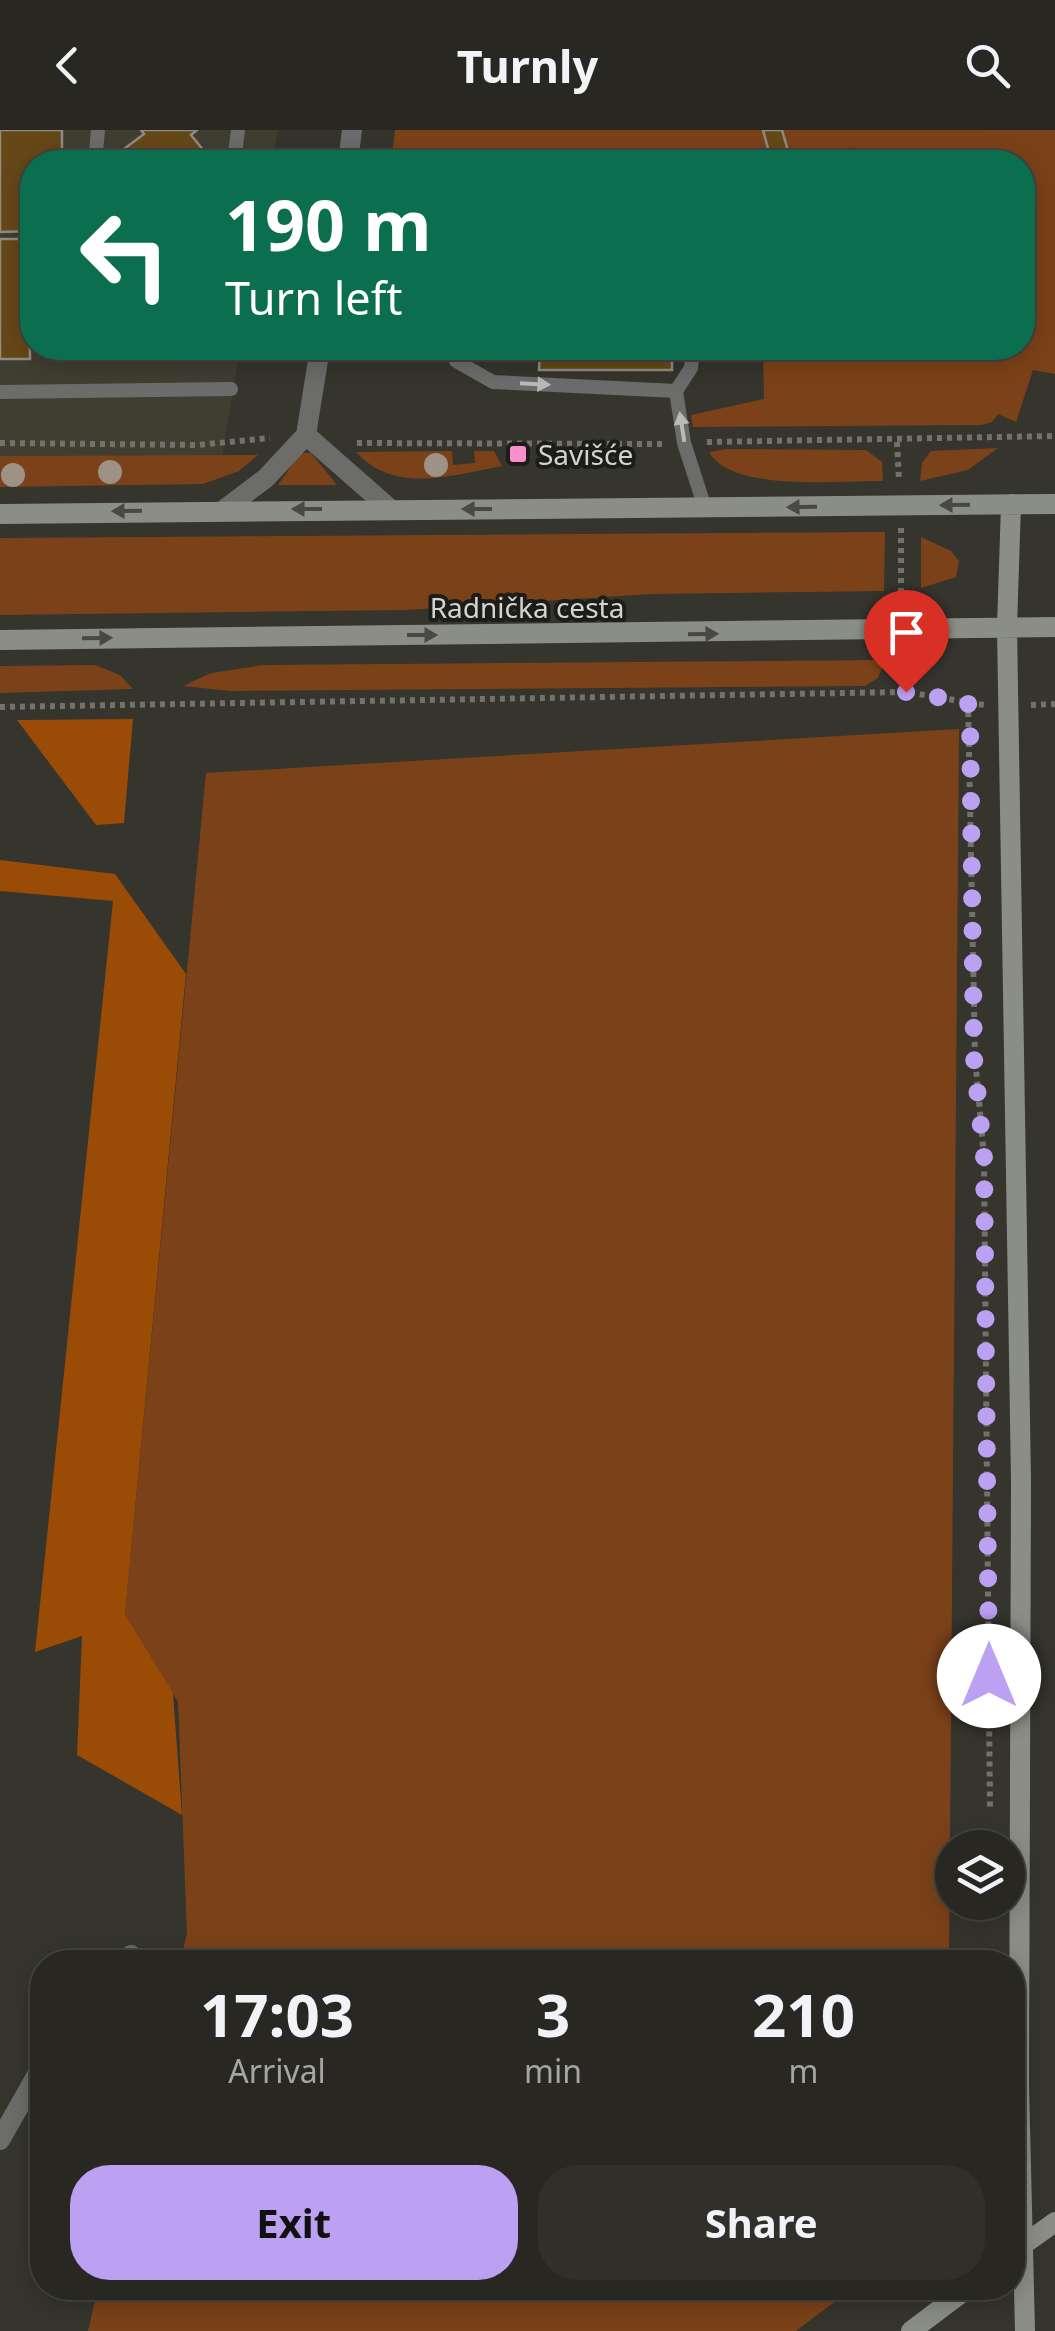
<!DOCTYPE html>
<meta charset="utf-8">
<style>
body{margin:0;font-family:"Noto Sans",sans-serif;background:#302f2a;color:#f1f3f6;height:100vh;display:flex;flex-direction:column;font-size:38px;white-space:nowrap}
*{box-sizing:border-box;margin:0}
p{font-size:32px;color:#a5a5a5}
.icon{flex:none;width:55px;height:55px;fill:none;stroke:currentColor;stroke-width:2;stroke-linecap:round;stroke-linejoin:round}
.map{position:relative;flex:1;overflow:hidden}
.panel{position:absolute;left:30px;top:1820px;width:995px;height:350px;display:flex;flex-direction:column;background:#282722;border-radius:40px;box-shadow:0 5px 25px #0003,0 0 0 2px #444440}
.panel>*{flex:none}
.guide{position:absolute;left:20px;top:20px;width:1015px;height:210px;border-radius:40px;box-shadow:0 5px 25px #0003,0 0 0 2px #444440;background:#0b6e4f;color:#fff;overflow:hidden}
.fabs{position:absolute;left:935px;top:1700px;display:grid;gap:20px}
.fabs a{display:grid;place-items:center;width:90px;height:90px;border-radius:50%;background:#282722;box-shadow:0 5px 25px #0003,0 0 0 2px #444440;font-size:50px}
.pin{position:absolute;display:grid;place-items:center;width:85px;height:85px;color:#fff;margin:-102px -42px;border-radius:50% 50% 50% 0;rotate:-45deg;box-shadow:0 0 10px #0007}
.pin .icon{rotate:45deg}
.me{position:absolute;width:110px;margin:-55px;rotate:0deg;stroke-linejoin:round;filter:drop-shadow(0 0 8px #0008)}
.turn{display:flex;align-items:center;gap:35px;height:210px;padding:0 40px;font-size:45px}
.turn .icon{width:130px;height:130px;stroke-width:2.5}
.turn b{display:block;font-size:70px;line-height:85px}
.eta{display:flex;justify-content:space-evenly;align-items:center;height:170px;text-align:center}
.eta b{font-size:60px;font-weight:700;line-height:70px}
.primary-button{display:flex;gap:20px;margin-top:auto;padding:20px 40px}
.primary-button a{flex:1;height:115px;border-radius:40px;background:#bca0f2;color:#111;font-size:40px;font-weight:700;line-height:115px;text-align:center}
.primary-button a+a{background:#302f2a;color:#f1f3f6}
header{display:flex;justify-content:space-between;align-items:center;height:130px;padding:0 40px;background:#282722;font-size:45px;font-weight:700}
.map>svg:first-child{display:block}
</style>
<header><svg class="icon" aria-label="back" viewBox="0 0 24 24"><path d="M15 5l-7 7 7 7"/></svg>Turnly<svg class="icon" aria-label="search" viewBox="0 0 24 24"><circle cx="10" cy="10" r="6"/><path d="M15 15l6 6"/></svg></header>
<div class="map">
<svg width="1055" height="2201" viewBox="0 0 1055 2201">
<rect width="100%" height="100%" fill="#35342d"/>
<path fill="#403e31" d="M0 0H278L272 32H32V218H240L222 327 0 328Z"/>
<path fill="#7b4219" d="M395 0H1055V244L1033 240 1016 292 998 284 992 292 981 295 693 297 691 285 764 269 763 218H1022V32H894L871 29 850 17 840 32H391Z
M998 318 968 340 920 351 922 333 931 321Z
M727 319 866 320 882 332 883 351C840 350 732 363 709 322Z
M452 321 453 335 475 333 474 321H494L502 336C453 345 395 365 356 322Z
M300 323H311L337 355H278Z
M258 325 239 341 203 354 0 357V326Z
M885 402 884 461 652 464 406 480 0 485V408Z
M921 407 951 421 959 431 956 447 921 458Z
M885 530 878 548 865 556 230 561 183 556 211 543 264 535Z
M95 535 120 545 133 559 0 563V536Z
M959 599 949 1832H180L187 1803 178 1572 125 1484 206 643Z
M98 2158H853L796 2201H88Z"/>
<path fill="#9a4b05" d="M133 589 124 693 96 695 17 590Z
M0 730 115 744 186 844 125 1484 173 1563 182 1685 77 1625 82 1506 35 1522 113 771 0 761Z"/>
<path fill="#664818" stroke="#908b84" stroke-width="2.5" d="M0 0H62V32H32V101L0 102Z
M141 0H197L191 5 213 32H115L112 28 144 4Z
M763 0H782L788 21 770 26Z
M0 109H28L30 229H0Z
M540 218H672V240H539Z"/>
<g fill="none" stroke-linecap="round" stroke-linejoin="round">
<path stroke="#72716b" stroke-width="6" stroke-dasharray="5 5" stroke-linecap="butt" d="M707 312 1055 306
M897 312 899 350
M0 313 198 315 270 308
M357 313 664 314
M901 398V475
M903 523 906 562
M968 572 975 927 984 1027 990 1680
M1031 575 1055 574
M0 577 906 562 984 575
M900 2170 915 2158"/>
<path stroke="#6c6d6a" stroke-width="14" d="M95 32 98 0
M234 32 238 0
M455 218 456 231 493 252 676 261
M693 218 691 238 676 261 684 313 705 378
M0 262 231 259"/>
<path stroke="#6c6d6a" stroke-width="20" d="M348 32 352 0
M306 305 389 378
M225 379 266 348 306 305 320 218
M125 1832 131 1825
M0 2010 42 1936"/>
<path stroke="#8b8d87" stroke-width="20" d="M1011 374 1007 497 1021 1350 1019 1955 1025 2201
M0 384 1055 374
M0 510 1055 497
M1016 2120 1055 2092
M911 2201 968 2158"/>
</g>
<g fill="#9e9287">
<circle cx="436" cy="335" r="12"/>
<circle cx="110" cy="342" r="12"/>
<circle cx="13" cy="345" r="12"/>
</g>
<defs><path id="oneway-solid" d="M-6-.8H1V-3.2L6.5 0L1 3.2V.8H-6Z" transform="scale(2.5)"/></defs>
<g fill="#babab6">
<use href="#oneway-solid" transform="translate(535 254) rotate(3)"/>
<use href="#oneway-solid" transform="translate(682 297) rotate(-99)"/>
</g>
<g fill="#484945">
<use href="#oneway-solid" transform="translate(955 375) rotate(179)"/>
<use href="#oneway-solid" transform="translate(802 377) rotate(179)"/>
<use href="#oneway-solid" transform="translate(307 379) rotate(180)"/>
<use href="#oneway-solid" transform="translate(477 379) rotate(-180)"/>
<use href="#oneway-solid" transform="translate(127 381) rotate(179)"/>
<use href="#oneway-solid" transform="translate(703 504) rotate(-1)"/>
<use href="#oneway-solid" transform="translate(422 505)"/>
<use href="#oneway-solid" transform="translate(97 508) rotate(-1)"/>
</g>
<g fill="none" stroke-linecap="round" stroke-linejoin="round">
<path stroke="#bca0f2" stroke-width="18" stroke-dasharray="0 32.4" d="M906 562 968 572 970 588 974 928 984 1027 989 1546"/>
</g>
<rect fill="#f990ca" stroke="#1c1c19" stroke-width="4" x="508" y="314" width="20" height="20" rx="5"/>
<g text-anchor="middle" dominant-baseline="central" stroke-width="8" stroke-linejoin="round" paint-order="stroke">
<g font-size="28" fill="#d4d3cf" stroke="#1c1c19" text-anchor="start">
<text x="538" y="324">Savišće</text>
</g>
<g font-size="28" fill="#d4d3cf" stroke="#1c1c19">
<text x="527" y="477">Radnička cesta</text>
</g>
</g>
</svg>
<div class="fabs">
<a><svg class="icon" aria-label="layers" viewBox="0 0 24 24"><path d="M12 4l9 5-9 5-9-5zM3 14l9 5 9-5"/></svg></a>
</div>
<div class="pin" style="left:906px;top:562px;background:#d93025"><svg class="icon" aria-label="arrive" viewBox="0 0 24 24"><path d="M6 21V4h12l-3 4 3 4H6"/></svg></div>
<svg class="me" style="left:989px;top:1546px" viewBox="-20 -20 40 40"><circle r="19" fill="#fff"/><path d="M0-13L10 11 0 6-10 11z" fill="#bca0f2"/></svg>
<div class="guide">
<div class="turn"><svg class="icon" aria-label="left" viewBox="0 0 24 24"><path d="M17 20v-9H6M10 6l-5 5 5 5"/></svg><div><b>190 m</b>Turn left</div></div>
</div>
<section class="panel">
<div class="eta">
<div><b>17:03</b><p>Arrival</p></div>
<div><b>3</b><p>min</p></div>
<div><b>210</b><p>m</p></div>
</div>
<div class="primary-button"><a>Exit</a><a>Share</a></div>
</section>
</div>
